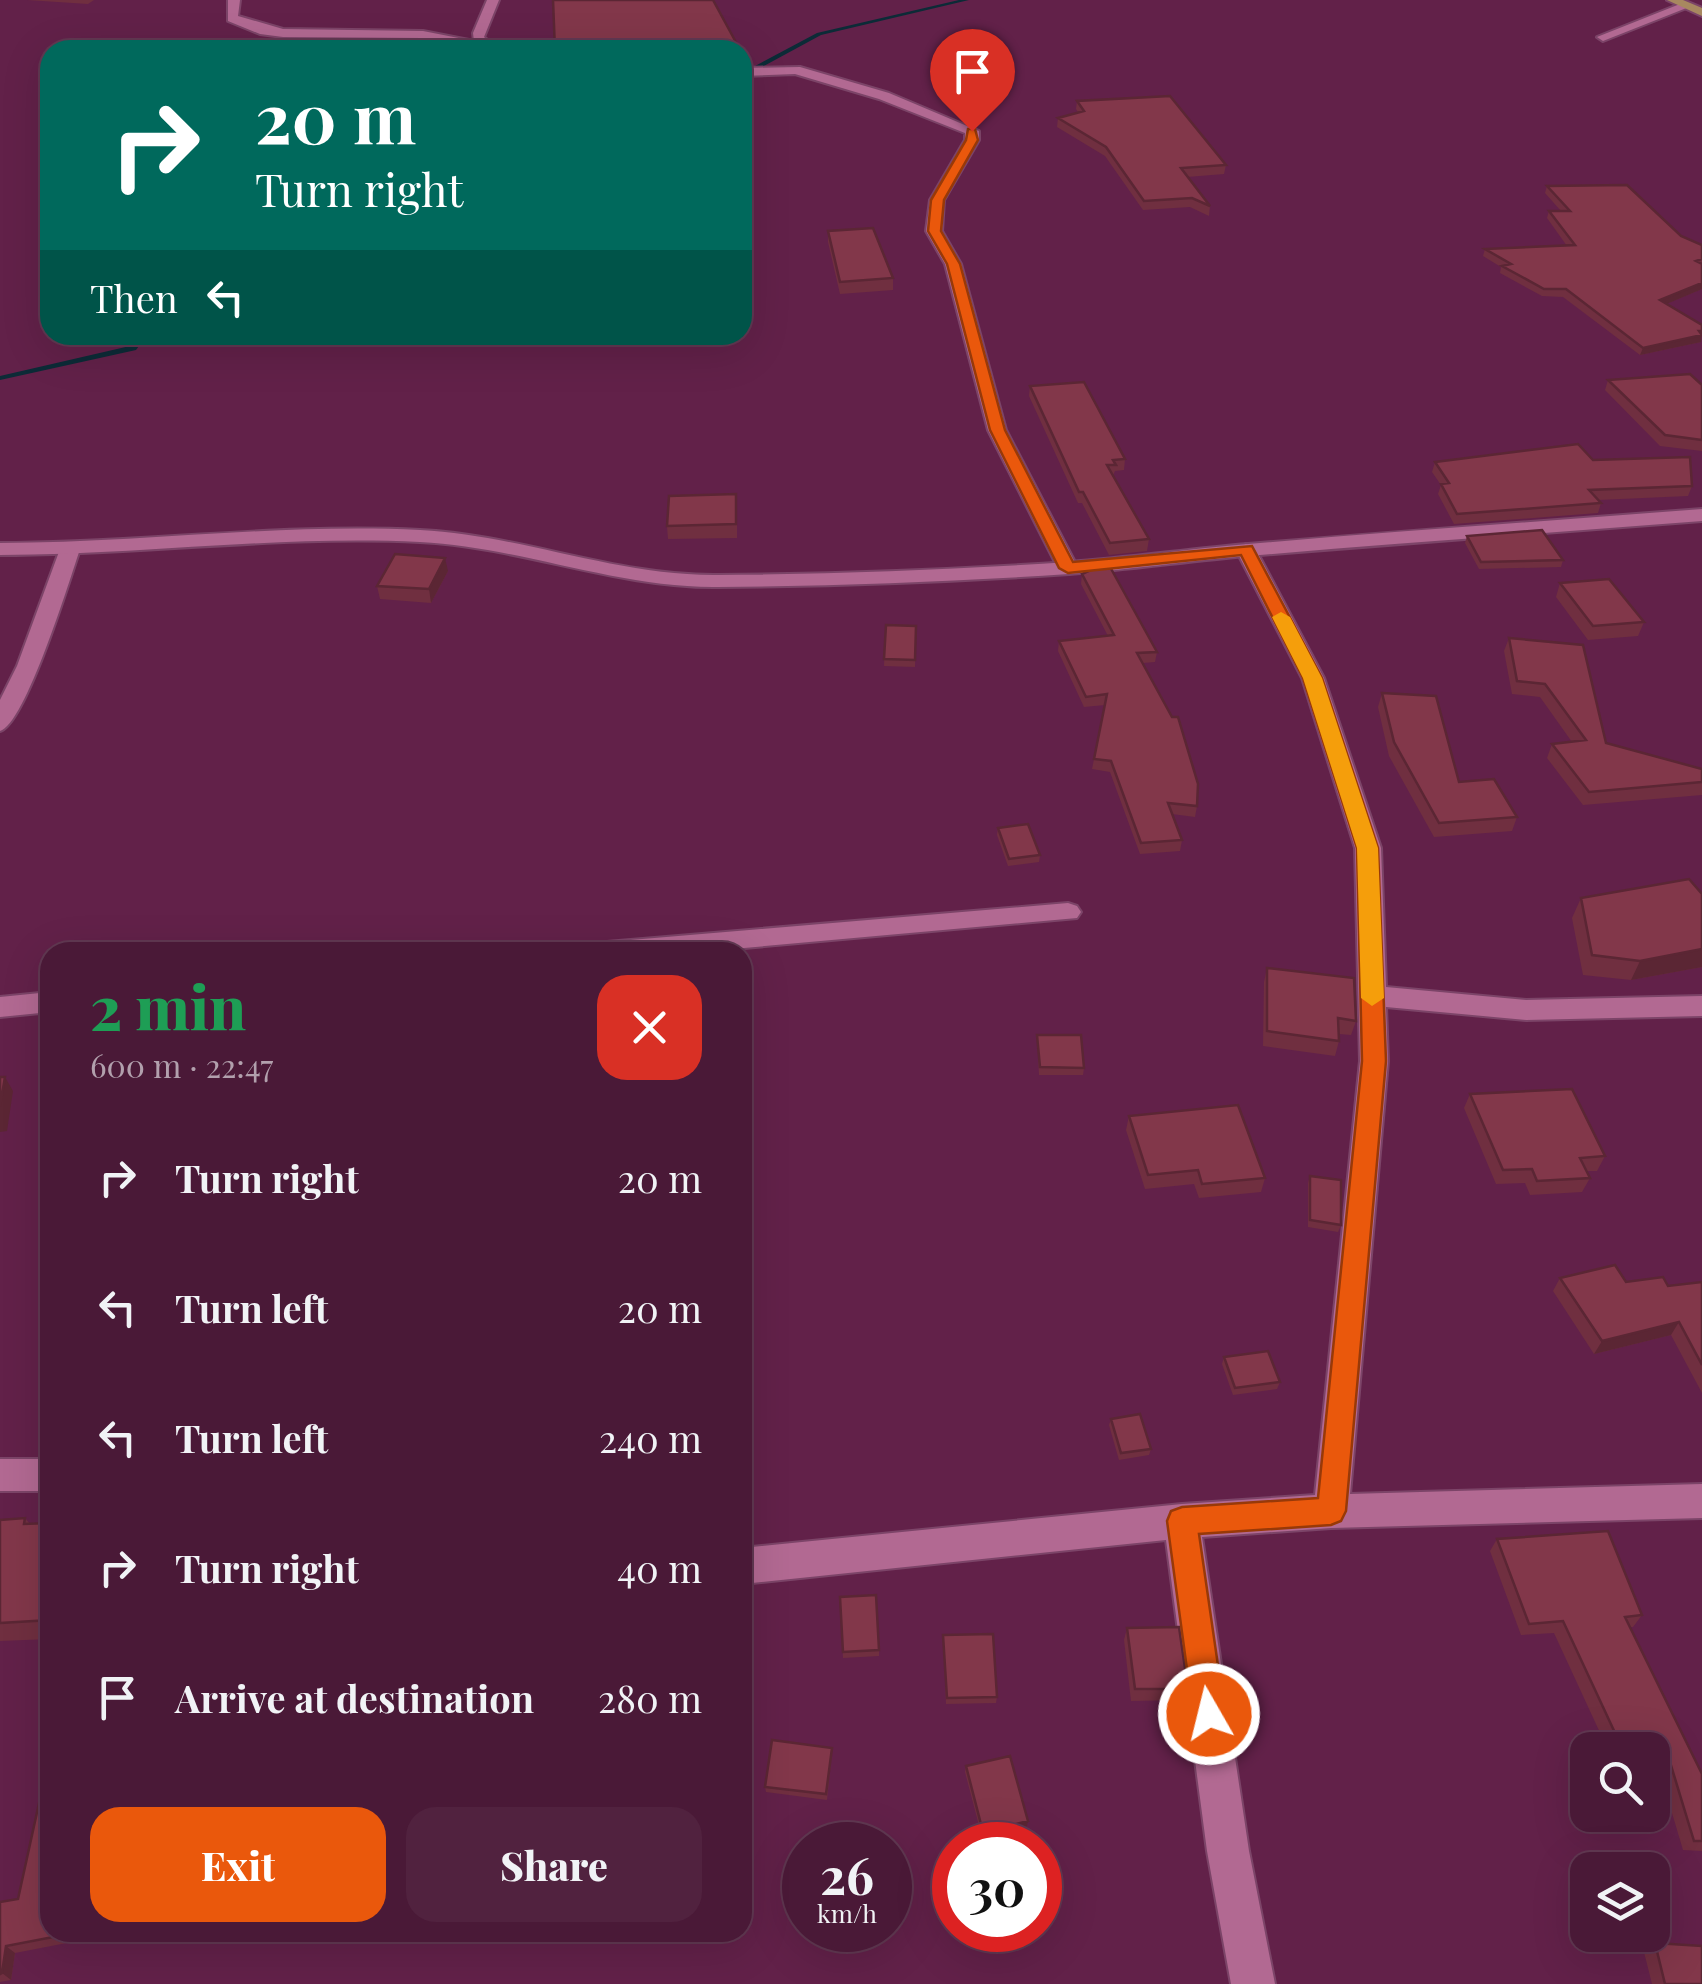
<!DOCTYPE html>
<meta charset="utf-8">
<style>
body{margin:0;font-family:"Playfair Display",serif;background:#51223f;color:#f1f3f6;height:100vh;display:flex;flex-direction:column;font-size:38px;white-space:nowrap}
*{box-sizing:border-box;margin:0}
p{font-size:32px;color:#b2a0ad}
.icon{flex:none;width:55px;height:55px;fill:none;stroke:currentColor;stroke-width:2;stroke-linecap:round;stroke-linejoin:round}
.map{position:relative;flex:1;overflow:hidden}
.sheet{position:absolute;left:40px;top:942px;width:712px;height:1000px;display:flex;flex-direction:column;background:#4a1937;border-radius:30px;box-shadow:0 10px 40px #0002,0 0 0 2px #613852}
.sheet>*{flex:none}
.guide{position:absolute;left:40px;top:40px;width:712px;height:305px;border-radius:30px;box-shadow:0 10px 40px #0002,0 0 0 2px #613852;background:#00695c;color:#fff;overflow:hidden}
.fabs{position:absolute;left:1570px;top:1732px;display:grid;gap:20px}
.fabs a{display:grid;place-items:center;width:100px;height:100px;border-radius:20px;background:#4a1937;box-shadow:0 10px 40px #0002,0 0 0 2px #613852;font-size:50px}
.speed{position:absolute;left:782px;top:1822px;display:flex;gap:20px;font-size:50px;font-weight:700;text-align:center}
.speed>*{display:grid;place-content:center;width:130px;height:130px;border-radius:50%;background:#4a1937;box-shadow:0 10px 40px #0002,0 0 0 2px #613852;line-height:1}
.speed small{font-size:25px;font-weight:400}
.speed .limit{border:15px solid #d22;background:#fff;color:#111}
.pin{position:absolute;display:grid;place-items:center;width:85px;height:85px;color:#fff;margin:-102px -42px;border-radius:50% 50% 50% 0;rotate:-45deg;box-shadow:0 0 10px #0007}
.pin .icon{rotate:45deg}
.me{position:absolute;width:110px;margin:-55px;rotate:352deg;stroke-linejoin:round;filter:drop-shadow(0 0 8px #0008)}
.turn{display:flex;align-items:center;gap:35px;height:210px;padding:0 50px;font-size:45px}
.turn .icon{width:130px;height:130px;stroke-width:2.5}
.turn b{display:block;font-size:70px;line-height:85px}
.then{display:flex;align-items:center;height:95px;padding:0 50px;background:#0003;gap:20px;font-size:38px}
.round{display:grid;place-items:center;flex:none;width:105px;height:105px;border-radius:30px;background:#51223f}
.head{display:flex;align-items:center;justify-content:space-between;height:170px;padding:0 50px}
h1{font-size:60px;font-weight:800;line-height:75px;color:#1e9e55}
.cta{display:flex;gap:20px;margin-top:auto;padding:20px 50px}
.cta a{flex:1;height:115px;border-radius:30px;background:#ea580c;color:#fff;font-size:40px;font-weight:800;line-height:115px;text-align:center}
.cta a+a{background:#51223f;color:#f1f3f6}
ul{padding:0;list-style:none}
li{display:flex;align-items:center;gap:30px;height:130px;padding:0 50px}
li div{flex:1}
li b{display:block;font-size:38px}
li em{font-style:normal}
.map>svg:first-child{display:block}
</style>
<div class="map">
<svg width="1702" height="1984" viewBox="0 0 1702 1984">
<rect width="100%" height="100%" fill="#622149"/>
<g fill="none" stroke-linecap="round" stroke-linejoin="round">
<path fill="#0c2b37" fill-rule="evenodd" d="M959 0H969L821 35 742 78V73L817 33Z
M139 335H147L136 350 0 380V376L130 346Z"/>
<defs>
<path id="minor" d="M228 0H240L238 16 283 29 423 31 474 41 473 33 487 0H499L484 37 498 50 423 38 283 37 260 34 228 21Z
M1685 2 1689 7 1603 41 1597 37Z
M800 67 889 93 979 131V140L944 200 942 231 961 264 1006 430 1078 568 1075 572 1068 574 1058 568 988 430 945 264 926 231 930 200 965 140V133L879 99 795 74 742 76V68Z
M70 543 80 549C70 579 25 725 0 731V700L17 666 60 549Z
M1246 544 1256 550 1324 678 1381 848 1386 987 1526 1000 1702 996V1016L1526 1020 1386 1007 1388 1061 1350 1494 1702 1484V1518L1331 1528 1202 1537 1249 1851 1275 1984H1231L1207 1851 1166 1540 742 1584V1548L1182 1504 1315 1495 1360 1061 1355 848 1302 678 1236 550Z
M1068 903 1077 906 1081 912 1077 918 699 952H582L586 945 595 943Z
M50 992V1012L0 1017V997Z
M0 1459H50V1491H0Z"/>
<path id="tertiary" d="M1702 509V521C1551 533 1399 543 1248 556 1188 561 1128 570 1069 574 952 582 833 586 717 587 616 588 521 547 420 542 280 535 140 555 0 555V543C140 543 280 523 420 530 521 535 616 576 717 575 833 574 952 570 1069 562 1128 558 1188 549 1248 544 1399 531 1551 521 1702 509Z"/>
<path id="primary" d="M1667 0H1683L1702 8V16Z"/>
</defs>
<use href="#minor" stroke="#7c4468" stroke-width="4"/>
<use href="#tertiary" stroke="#7c4468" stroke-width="4"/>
<use href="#primary" stroke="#7c4468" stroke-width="4"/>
<use href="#minor" fill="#b26992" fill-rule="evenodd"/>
<use href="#tertiary" fill="#b26992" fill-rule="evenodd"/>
<use href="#primary" fill="#a88860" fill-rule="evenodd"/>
</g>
<path fill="#702f40" d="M27 0H94L88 4Z
M1077 101 1226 165 1224 174 1187 177 1210 206 1209 216 1190 207 1143 210 1105 156 1057 127 1058 118 1078 112 1076 109Z
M1547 186 1681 236 1702 245V289L1666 304 1701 342 1640 355 1563 297 1542 296 1500 273 1501 267 1483 256 1485 249 1567 246 1547 218 1549 211H1561L1545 193Z
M828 231 893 278V290L840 294 828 242Z
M1608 380 1702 385V451L1660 446 1605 390Z
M1030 386 1125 459 1124 470 1115 471 1113 476 1149 539 1147 551 1109 555 1082 503H1078L1029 396Z
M1593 460 1692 486 1688 496 1598 500 1601 503 1598 513 1454 524 1438 494 1441 485 1432 472 1435 462Z
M737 508V538L668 539 667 526Z
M1467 536 1563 560 1561 567 1479 569 1465 543Z
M448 571 431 603 380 599 377 586Z
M1082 574 1157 652 1155 662 1143 663 1197 806 1195 817 1172 814 1182 840 1180 851 1140 854 1110 772 1092 769 1105 705 1084 707 1058 651 1059 641 1108 636 1081 584Z
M1560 583 1644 622 1638 636 1588 640 1556 597Z
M886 625 916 626 915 667 884 666Z
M1509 638 1606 743 1702 769V795L1583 805 1547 758 1552 744 1572 742 1540 697 1512 694 1504 651Z
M1382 693 1459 782 1517 817 1512 831 1434 837 1389 756 1378 707Z
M998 828 1040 855 1039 862 1008 866 997 835Z
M1702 894V967L1631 980 1583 975 1572 918 1581 898Z
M1267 968 1356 1021 1351 1035 1339 1034V1041L1335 1056 1263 1046 1264 982Z
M1037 1035 1084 1068 1083 1075H1039Z
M1470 1094 1605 1156 1597 1171H1587L1590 1178 1582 1192 1530 1195 1525 1183 1496 1184 1464 1108Z
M1129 1116 1265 1178 1261 1192 1199 1198 1194 1184 1145 1189 1126 1130Z
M1310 1176 1341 1225 1338 1232 1308 1227V1183Z
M1560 1278 1626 1282 1668 1286 1702 1282V1393L1671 1335 1594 1354 1553 1291Z
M1224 1357 1280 1382 1277 1389 1233 1395 1222 1364Z
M1111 1419 1151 1449 1149 1455 1119 1460 1109 1425Z
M25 1518 30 1524 50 1523V1639L0 1641V1520Z
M1497 1539 1642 1615 1633 1627H1630L1702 1774V1851L1683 1850 1656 1759 1652 1760V1750H1608L1554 1633 1521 1635 1490 1551Z
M840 1597 879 1650V1656L843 1658Z
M1127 1628 1188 1689 1183 1700 1131 1701 1124 1640Z
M943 1635 997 1697 996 1703 946 1704Z
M832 1753 827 1800 766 1792 765 1787Z
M966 1766 1027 1826 982 1837 965 1772Z
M0 1902 50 1932H78L77 1941 15 1953 11 1980 0 1982Z
M1655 1943 1702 1984H1652L1644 1952Z"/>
<path fill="#5b2634" d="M738 46V50H714V47Z
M1702 283V289L1657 308 1660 300Z
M1702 331 1701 342 1640 355 1643 348Z
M445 558 448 571 431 603 429 589Z
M1702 949V967L1631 980 1640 961Z
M5 1077 13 1091 7 1131 0 1132V1106Z
M1679 1322 1671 1335 1594 1354 1602 1341Z
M1028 1821 1027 1826 982 1837 983 1832Z
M69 1932H78L77 1941 69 1934Z
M6 1946 15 1953 11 1980 2 1973Z"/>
<path fill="#82374a" stroke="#5b2634" stroke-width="2.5" d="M553 0H713L738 46 714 47 716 50H555Z
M1170 96 1226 165 1181 168 1210 206 1192 198 1144 201 1106 147 1058 118 1084 111 1077 101Z
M1627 185 1681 236 1702 245V259L1696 261 1702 264V283L1660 300 1702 325V331H1699L1702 335 1643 348 1566 289H1544L1502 266 1511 264 1485 249 1575 245 1549 211H1570L1547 186Z
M873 228 893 278 840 282 828 231Z
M1690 374 1702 385V440L1665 435 1608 380Z
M1084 382 1125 459 1113 460 1116 465H1107L1149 539 1110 543 1083 492H1079L1030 386Z
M1578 444 1593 460 1690 457 1692 486 1589 490 1601 503 1457 514 1441 484 1449 483 1435 462Z
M736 494V524L667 526 669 496Z
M1542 530 1563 560 1481 562 1467 536Z
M395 554 445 558 429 589 377 586Z
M1109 565 1157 652 1137 653 1172 717H1178L1198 784 1197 806 1168 803 1182 840 1141 843 1111 761 1094 759 1107 694 1086 697 1059 641 1114 635 1082 574 1099 566Z
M1609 579 1644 622 1593 626 1560 583Z
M886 625 916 626 915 660 884 659Z
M1509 638 1583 645 1606 743 1702 769V782L1589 792 1552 744 1586 740 1545 684 1517 681Z
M1382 693 1436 696 1459 782 1494 779 1517 817 1439 823 1394 742Z
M1028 824 1040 855 1009 859 998 828Z
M1689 879 1702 894V949L1640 961 1592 955 1581 898Z
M1267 968 1354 978 1356 1021 1338 1018 1339 1041 1267 1031Z
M1037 1035H1081L1084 1068 1040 1067Z
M0 1077H5L0 1106Z
M1572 1089 1605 1156 1580 1158 1590 1178 1537 1181 1532 1169 1503 1170 1470 1094Z
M1238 1105 1265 1178 1202 1184 1198 1170 1148 1175 1129 1116Z
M1310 1176 1341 1180V1225L1310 1220Z
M1615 1265 1626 1282 1663 1277 1668 1286 1702 1282V1365L1679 1322 1602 1341 1560 1278Z
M1268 1351 1280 1382 1235 1388 1224 1357Z
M1140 1414 1151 1449 1121 1453 1111 1419Z
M25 1518 24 1524 50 1523V1620L0 1623V1520Z
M1608 1531 1642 1615 1625 1617 1702 1774V1841H1694L1666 1749 1652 1751 1623 1750 1563 1621 1529 1624 1497 1539Z
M876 1595 879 1650 843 1652 840 1597Z
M1179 1627 1188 1689H1135L1127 1628Z
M993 1634 997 1697 947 1698 943 1635Z
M772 1740 832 1748 826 1794 765 1787Z
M50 1753V1932H69V1934L6 1946 2 1973 0 1974V1902L18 1899Z
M1010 1756 1028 1821 983 1832 966 1766Z
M1655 1943 1702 1946V1984H1665Z"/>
<path fill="#ea580c" stroke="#983908" stroke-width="2.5" d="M968 129H975L978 140 944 200 941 231 960 264 1005 430 1073 562 1252 546 1322 678 1378 848 1386 1061 1346 1511 1341 1521 1331 1525 1199 1534 1225 1714 1220 1726 1209 1731 1198 1726 1193 1714 1167 1521 1171 1511 1182 1507 1318 1498 1362 1061 1357 848 1303 678 1241 555 1068 573 1059 568 990 430 947 264 928 231 931 200 966 140Z"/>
<path fill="#f59e0b" d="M1281 612 1290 617 1322 678 1378 848 1384 998 1372 1006 1361 998 1357 848 1303 678 1272 617Z"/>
</svg>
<div class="fabs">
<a><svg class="icon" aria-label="search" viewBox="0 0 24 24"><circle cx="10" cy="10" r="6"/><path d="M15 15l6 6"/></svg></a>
<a><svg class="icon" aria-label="layers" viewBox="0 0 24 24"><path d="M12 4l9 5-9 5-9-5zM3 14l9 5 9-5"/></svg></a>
</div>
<div class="speed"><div>26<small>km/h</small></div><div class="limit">30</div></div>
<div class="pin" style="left:972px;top:131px;background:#d93025"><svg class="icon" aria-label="arrive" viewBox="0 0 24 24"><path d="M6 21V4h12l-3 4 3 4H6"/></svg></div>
<svg class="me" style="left:1209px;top:1714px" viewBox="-20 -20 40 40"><circle r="17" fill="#ea580c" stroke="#fff" stroke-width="3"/><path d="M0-11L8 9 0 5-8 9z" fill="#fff"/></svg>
<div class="guide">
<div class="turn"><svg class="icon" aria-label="right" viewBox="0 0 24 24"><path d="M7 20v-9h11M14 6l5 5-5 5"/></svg><div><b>20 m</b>Turn right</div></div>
<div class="then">Then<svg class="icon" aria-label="left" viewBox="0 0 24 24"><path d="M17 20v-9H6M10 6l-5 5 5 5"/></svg></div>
</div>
<section class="sheet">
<div class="head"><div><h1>2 min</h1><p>600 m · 22:47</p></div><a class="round" style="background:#d93025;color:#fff"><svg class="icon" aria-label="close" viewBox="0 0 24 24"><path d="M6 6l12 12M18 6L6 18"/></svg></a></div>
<ul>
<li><svg class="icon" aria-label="right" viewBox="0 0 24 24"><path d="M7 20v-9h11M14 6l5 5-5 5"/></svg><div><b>Turn right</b></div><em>20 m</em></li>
<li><svg class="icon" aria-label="left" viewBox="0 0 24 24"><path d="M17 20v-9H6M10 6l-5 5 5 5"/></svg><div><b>Turn left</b></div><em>20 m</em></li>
<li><svg class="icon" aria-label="left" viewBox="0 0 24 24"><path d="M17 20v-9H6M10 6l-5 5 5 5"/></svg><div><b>Turn left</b></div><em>240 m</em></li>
<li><svg class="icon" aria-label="right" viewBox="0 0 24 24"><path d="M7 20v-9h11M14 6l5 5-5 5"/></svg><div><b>Turn right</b></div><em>40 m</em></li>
<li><svg class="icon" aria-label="arrive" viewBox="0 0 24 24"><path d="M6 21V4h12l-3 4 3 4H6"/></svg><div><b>Arrive at destination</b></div><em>280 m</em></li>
</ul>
<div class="cta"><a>Exit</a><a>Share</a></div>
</section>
</div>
